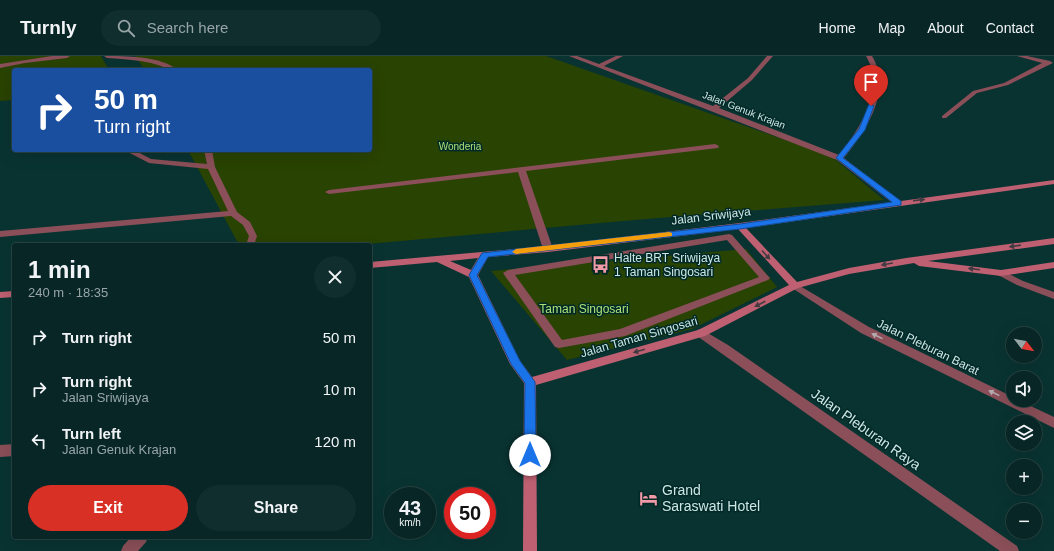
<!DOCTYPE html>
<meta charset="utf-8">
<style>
body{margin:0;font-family:Arial,sans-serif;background:#102e2d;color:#f1f3f6;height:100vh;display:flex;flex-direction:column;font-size:15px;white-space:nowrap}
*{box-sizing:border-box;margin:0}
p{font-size:13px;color:#98a5a7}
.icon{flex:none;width:22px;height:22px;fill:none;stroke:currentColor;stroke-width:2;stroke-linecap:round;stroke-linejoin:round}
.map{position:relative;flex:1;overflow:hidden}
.details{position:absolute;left:12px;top:187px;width:360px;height:296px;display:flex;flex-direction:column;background:#072625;border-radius:4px;box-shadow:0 4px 16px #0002,0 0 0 1px #284342}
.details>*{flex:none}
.banner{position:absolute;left:12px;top:12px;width:360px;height:84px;border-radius:4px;box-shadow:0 4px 16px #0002,0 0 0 1px #284342;background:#1a4fa0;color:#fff;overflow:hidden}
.needle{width:26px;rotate:121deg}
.fabs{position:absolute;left:1006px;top:271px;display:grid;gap:8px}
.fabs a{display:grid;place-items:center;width:36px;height:36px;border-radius:50%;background:#072625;box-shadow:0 4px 16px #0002,0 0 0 1px #284342;font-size:20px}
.speed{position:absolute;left:384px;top:431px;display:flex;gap:8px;font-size:20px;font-weight:700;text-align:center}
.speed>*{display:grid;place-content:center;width:52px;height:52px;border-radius:50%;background:#072625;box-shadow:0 4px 16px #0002,0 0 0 1px #284342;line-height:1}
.speed small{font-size:10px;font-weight:400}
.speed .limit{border:6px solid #d22;background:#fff;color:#111}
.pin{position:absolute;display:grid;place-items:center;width:34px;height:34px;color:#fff;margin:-41px -17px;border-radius:50% 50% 50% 0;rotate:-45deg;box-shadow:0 0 4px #0007}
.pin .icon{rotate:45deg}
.me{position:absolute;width:44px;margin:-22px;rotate:0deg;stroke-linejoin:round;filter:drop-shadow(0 0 3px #0008)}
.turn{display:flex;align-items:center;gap:14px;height:84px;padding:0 16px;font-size:18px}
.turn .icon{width:52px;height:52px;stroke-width:2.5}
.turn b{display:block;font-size:28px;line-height:34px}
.round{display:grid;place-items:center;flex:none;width:42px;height:42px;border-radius:21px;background:#102e2d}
.overview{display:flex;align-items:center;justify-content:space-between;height:68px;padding:0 16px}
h1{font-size:24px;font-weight:800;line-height:30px}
.primary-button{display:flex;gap:8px;margin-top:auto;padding:8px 16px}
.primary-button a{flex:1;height:46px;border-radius:24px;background:#d93025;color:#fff;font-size:16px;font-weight:800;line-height:46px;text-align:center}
.primary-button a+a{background:#102e2d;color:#f1f3f6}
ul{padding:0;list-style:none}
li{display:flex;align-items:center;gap:12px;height:52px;padding:0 16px}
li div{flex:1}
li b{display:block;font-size:15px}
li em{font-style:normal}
header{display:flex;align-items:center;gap:24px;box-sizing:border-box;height:56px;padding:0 20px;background:#072625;border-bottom:1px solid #284342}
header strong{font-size:19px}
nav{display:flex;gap:22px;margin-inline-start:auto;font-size:14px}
.search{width:280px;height:36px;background:#102e2d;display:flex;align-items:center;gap:10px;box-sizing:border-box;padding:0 14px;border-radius:22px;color:#98a5a7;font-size:15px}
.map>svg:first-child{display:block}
</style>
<header>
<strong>Turnly</strong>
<div class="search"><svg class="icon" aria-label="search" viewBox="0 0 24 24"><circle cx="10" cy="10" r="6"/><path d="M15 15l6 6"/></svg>Search here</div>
<nav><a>Home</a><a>Map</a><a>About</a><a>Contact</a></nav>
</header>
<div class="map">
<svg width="1054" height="495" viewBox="0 0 1054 495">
<rect width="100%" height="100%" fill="#093331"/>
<path fill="#294303" d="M0 0H101L109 14H14V44L0 45Z
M135 0H546L831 100 884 144 634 164 356 189H239L188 94H370V14H145Z
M746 193 777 231 692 273 567 304 491 215Z"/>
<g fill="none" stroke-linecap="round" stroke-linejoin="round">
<path fill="#8a4f58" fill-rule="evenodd" d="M52 0H70L67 2 25 7 0 12V8Z
M104 0C126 0 161 0 178 14 168 14 160 9 151 7 137 4 122 3 107 2Z
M715 88 719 90 718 92 526 115 553 193 548 196 543 193 518 116 329 138 325 136 329 134Z
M124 94H134L151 103 207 108 204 94H212L215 111 237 156 250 166 257 180 254 189H246L249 180 243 169 231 160 0 181V175L228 155 208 113 149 107Z
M1001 214 1023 225 1054 236V243L1017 229 998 219 996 217Z"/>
<path fill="#8a4f58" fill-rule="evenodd" d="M729 178 732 179 768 220 770 222 768 224 625 280 559 292 555 291 503 217 508 214ZM727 184 759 221 620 273 562 284 515 219Z"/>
<path fill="#8a4f58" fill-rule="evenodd" d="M569 0H577L599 8 616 0H623L604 10 713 50 748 22 767 0H773L752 24 719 52 839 99C860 72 886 34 866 0H872C893 35 866 74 844 102L902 147 901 149H895L837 104Z
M1017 0H1027L1050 5 1053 7 1008 29 977 37 946 62H942V60L973 35 1004 27 1042 7Z
M795 227 869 271 1013 341V344H1018L1054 361V372L861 277 792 232 790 230Z
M701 273 728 289 1017 490 1019 495H1000L697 280 696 277 697 274Z
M14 388V400L0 401V389Z
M131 481H148L146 486 138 495H121L123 490Z"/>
<path fill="#be6071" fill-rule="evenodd" d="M1054 124V128L746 172 797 226 849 212 906 202 1054 182V188L928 205 1001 214 1054 206V212L1001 220 919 210 914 207 849 218 798 232 705 280 536 329 537 495H523L524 327 510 308 469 221 437 206 370 212V206L548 190 740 167ZM738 173 789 229 698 274 532 321 520 305 478 219 488 201 548 196ZM478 202 471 214 450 205Z
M14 235V241L0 242V236Z"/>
</g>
<defs><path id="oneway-solid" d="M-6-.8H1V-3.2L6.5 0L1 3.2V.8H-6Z"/></defs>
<g fill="#423c42">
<use href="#oneway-solid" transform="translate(919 144) rotate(-7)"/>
<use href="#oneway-solid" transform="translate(1015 190) rotate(172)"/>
<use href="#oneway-solid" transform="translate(766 199) rotate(48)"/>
<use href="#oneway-solid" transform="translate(887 208) rotate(170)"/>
<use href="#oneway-solid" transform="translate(974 213) rotate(-173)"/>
<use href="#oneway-solid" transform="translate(760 248) rotate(153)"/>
<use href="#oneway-solid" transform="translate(639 295) rotate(164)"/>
</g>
<g fill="#b2aaad">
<use href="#oneway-solid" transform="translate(877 280) rotate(-154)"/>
<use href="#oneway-solid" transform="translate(994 337) rotate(-154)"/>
</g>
<path fill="#1a73e8" stroke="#114b97" d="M869 48 874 50 865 74 843 102 901 145V149L740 173 488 201 477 219 520 305 535 326 536 399 534 402 530 404 526 402 524 399 525 327 511 308 469 219 482 197 740 168 892 146 836 102 859 73Z"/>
<path fill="#f59e0b" d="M669 176 672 177V180L516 198 512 196 516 193Z"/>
<defs>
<symbol id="bus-bare" viewBox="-9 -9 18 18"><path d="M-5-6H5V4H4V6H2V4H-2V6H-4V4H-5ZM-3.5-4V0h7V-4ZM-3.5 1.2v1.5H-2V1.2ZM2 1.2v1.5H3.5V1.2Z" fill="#f39aa7" stroke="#002928" stroke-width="2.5" paint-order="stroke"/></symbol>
<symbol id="hotel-bare" viewBox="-9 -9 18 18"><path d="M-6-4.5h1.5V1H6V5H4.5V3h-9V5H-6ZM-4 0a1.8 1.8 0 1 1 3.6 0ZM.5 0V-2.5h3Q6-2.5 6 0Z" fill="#f39aa7" stroke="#002928" stroke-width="2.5" paint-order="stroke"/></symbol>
</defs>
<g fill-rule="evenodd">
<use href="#bus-bare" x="588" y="196" width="25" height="25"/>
<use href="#hotel-bare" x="636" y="430" width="25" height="25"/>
</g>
<g text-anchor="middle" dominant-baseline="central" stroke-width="3" stroke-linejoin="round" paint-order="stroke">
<g font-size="10" fill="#cde7e5" stroke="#002928">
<text transform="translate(744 54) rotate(21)">Jalan Genuk Krajan</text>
</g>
<g font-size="10" fill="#ace075" stroke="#002928">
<text x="460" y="90">Wonderia</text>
</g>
<g font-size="12" fill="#cde7e5" stroke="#002928">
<text transform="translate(711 160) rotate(-7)">Jalan Sriwijaya</text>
<text transform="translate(639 281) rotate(-16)">Jalan Taman Singosari</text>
<text transform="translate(928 291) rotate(26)">Jalan Pleburan Barat</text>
</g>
<g font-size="12" fill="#cde7e5" stroke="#002928" text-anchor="start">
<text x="614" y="202">Halte BRT Sriwijaya<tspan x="614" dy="14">1 Taman Singosari</tspan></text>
</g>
<g font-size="12" fill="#ace075" stroke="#002928">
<text x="584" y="253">Taman Singosari</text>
</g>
<g font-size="14" fill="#cde7e5" stroke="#002928">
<text transform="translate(866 373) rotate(35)">Jalan Pleburan Raya</text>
</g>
<g font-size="14" fill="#cde7e5" stroke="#002928" text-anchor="start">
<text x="662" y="434">Grand<tspan x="662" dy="16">Saraswati Hotel</tspan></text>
</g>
</g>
</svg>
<div class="fabs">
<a><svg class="needle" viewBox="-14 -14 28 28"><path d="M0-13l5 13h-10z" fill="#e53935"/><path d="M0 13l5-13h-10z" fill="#98a5a7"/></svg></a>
<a><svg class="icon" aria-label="sound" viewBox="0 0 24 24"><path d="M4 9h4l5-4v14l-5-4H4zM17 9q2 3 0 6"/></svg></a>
<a><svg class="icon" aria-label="layers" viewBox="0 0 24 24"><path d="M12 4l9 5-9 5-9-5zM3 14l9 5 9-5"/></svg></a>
<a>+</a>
<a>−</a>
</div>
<div class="speed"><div>43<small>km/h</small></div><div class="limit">50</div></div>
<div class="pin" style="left:871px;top:50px;background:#d93025"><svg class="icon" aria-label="arrive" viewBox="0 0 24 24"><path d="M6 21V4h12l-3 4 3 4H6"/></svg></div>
<svg class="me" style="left:530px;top:399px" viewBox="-20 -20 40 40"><circle r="19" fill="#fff"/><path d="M0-13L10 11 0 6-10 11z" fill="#1a73e8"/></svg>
<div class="banner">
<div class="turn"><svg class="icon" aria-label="right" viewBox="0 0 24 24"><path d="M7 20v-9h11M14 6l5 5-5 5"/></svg><div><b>50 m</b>Turn right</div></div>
</div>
<section class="details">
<div class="overview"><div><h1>1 min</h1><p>240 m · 18:35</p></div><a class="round"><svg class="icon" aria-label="close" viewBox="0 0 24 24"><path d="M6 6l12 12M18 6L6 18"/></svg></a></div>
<ul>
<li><svg class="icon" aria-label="right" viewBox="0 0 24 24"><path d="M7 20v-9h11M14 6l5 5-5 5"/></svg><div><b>Turn right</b></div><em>50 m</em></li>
<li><svg class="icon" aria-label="right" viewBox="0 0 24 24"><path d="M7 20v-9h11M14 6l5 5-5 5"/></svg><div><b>Turn right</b><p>Jalan Sriwijaya</p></div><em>10 m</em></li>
<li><svg class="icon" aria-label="left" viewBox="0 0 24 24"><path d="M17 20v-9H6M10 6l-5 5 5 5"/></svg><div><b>Turn left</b><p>Jalan Genuk Krajan</p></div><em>120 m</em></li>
</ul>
<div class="primary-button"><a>Exit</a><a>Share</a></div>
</section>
</div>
